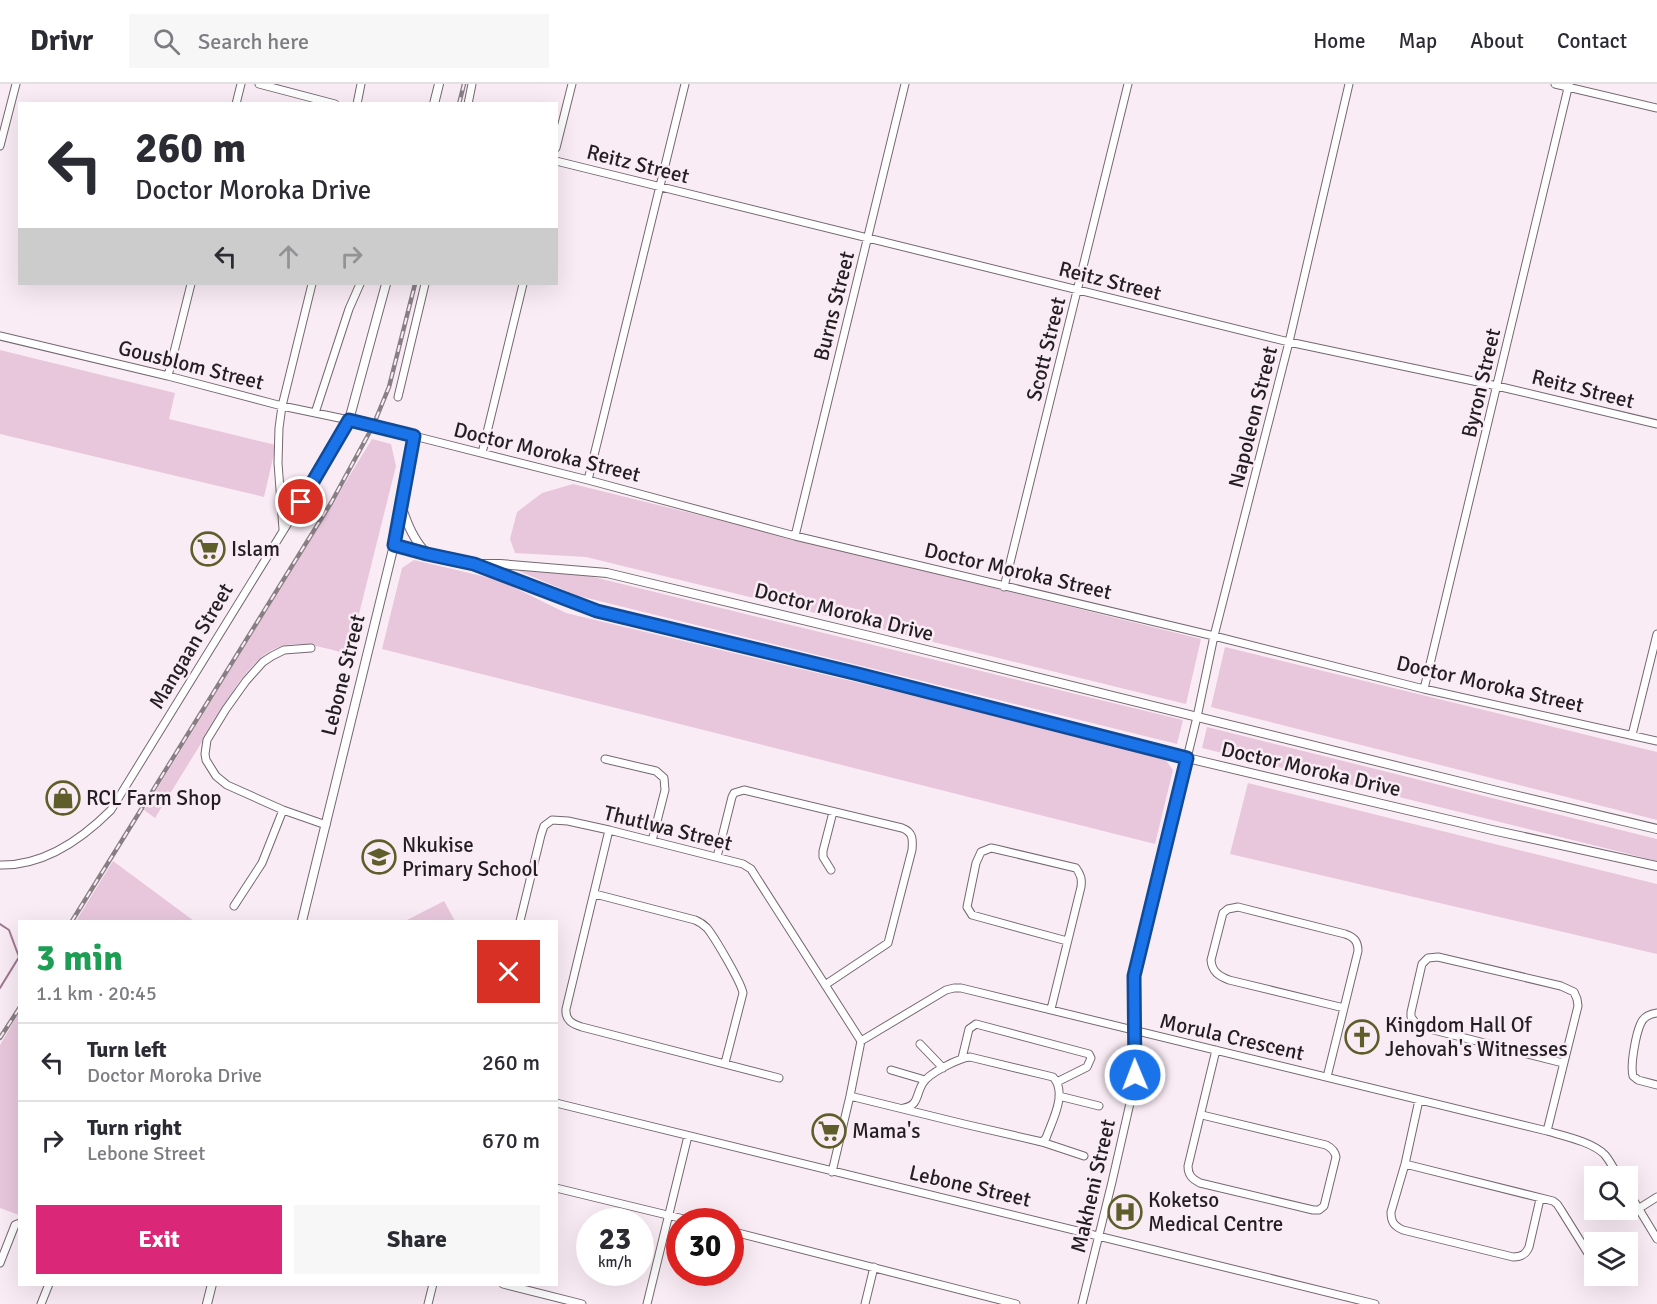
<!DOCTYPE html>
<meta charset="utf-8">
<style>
body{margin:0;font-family:Signika,sans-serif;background:#f7f7f7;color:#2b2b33;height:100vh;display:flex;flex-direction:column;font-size:22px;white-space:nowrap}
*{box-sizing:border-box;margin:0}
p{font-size:20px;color:#7c7c81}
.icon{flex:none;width:33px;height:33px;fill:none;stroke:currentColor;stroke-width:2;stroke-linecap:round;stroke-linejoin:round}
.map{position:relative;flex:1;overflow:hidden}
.drawer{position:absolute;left:18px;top:836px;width:540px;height:366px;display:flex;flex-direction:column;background:#fff;border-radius:0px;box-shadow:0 6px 24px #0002}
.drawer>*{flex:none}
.top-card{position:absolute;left:18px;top:18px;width:540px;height:183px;border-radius:0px;box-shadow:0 6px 24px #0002;background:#fff;color:#2b2b33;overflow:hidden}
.controls{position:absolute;left:1584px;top:1082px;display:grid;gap:12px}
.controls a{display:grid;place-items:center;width:54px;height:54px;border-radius:0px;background:#fff;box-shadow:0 6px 24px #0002;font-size:30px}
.speed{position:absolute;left:576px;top:1124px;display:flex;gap:12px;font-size:30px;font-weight:700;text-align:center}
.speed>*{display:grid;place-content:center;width:78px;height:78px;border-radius:50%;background:#fff;box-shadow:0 6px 24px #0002;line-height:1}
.speed small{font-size:15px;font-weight:400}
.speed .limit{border:9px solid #d22;background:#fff;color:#111}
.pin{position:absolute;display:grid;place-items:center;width:51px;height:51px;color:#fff;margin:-26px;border:3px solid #fff;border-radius:50%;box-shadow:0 2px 6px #0007}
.me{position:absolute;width:66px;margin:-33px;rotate:359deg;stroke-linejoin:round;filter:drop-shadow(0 0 4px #0008)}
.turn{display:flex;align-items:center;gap:21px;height:126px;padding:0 18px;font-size:27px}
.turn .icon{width:78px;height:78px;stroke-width:2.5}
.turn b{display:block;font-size:42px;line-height:51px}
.lanes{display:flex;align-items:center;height:57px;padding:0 18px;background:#0003;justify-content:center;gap:30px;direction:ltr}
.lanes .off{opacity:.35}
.round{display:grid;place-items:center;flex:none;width:63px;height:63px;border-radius:0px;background:#f7f7f7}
.headline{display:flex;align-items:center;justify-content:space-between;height:102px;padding:0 18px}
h1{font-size:36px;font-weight:700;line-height:45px;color:#1e9e55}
.action{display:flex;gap:12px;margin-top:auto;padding:12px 18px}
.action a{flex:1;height:69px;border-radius:0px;background:#db2777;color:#fff;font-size:24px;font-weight:700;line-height:69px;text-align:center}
.action a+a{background:#f7f7f7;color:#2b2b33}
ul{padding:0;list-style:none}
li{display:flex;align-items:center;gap:18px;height:78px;padding:0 18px;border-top:2px solid #e1e1e2}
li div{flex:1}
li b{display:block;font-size:22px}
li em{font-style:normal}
header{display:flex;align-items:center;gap:36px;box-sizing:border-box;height:84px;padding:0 30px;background:#fff;border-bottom:2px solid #e1e1e2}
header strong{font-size:28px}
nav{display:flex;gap:33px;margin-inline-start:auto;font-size:21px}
.search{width:420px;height:54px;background:#f7f7f7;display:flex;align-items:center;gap:15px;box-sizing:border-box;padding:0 21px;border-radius:0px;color:#7c7c81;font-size:22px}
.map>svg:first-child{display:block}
</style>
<header>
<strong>Drivr</strong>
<div class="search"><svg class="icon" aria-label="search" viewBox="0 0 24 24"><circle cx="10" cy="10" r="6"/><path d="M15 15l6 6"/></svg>Search here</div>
<nav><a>Home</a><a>Map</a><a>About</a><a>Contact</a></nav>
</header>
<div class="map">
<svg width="1657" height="1220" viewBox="0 0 1657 1220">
<rect width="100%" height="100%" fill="#faecf5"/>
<path fill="#e8c7dc" d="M0 266 175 309 169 335 276 361 264 413 0 350Z
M372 355 391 360 396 382 349 570C323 564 295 553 270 567 258 574 248 587 239 598L155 734 144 726Z
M573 400 1201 555 1186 620 586 473 515 469 510 455 517 428 542 409Z
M414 476 499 496 566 529 1162 671 1173 686 1155 760 382 565 402 484Z
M516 486 585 491 1183 636 1177 660 579 512Z
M1225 563 1657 668V736L1211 623Z
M1207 643 1657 755V777L1202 664Z
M1248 699 1657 800V870L1230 770Z
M113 777 194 837H76Z
M444 817 455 837H405Z
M19 929V1131L0 1124V961Z"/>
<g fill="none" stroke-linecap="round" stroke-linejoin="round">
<path stroke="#9e7891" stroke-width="2" d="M0 840 9 846 19 873 0 904"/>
<defs>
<path id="minor" d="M259 0 335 20
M1555 0 1657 24
M236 20 241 0
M357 20 361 0
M468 20 472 0
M0 62 16 0
M556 64 572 0
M556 77 1289 258 1497 302 1657 340
M0 252 168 292 282 322 349 336 301 418 111 726C82 755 43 782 0 781
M168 292 191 200
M398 313 425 200
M315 329 349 225 360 200
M414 352 588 396 795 452 1214 552 1424 605 1657 657
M482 369 523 200
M588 396 685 0
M283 445 278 379 279 344 282 322 312 200
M795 452 905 0
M1004 503 1128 0
M311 564 284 566 272 572 263 578 246 597 226 625 207 656 205 670 206 676 216 692 227 701 283 726 326 741
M1424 605 1569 0
M1632 651 1657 550
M605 675 656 687 664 694 665 706 652 757
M609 746 566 925C565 936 572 940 582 943L779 994
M717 773 732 713 734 709 744 706 902 744C913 748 913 755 912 766L888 859 825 901
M831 786 823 773V767L833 728
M595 810 695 836C700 838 703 840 707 844 715 854 741 898 743 909L725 979
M234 822 262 779 283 726
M520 837 541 751 544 742 552 736 568 737 609 746 743 780 751 785 861 957
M1051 925 1081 803C1082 795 1081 791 1076 784L996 765 991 764 981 768 976 779 968 818 967 823 972 831 1067 857
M1657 929C1650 930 1644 932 1641 939 1636 949 1630 981 1633 992L1638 996 1657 1001
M920 960 943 984
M962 974 969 945 976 940 1089 970 1091 974 1087 983 1057 998
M891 986 925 996
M1327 993 1358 867C1358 857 1354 853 1345 850L1238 823 1228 825 1223 829 1211 876C1212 888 1219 892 1229 896L1344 924
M850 1012 964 1040 1042 1058 1084 1072
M1059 1012 1099 1022
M1419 1016 1405 1080 1391 1128C1391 1138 1394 1142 1403 1146L1513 1173C1522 1173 1526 1170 1529 1163L1540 1115
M556 1019 1375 1220
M904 1024C919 1022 916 1009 923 999 929 989 959 974 970 973L1053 993C1068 1009 1052 1037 1046 1054L1042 1058
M1202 1031 1326 1061C1332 1064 1335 1067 1336 1073L1324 1122 1319 1126H1313L1200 1099C1192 1095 1188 1091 1188 1082L1216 966
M1547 1047 1578 922 1577 915 1574 908 1561 902 1438 873 1428 874 1422 880 1411 928V933L1418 942 1563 979
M1405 1080 1553 1117 1557 1120 1561 1126 1594 1179
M832 1088 850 1012 861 957 946 906 954 904H961L1547 1047C1564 1052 1593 1058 1605 1071 1610 1077 1614 1085 1618 1092
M556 1104 692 1137
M1628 1107 1657 1155
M1638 1125 1657 1113
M730 1147 1016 1220
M0 1179 15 1141 20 1139
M503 1200 582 1220
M41 1220 49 1200
M428 1220 433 1200
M647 1220 688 1052
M865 1220 874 1183
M1082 1220 1112 1098 1133 1006 1135 991 1134 892 1197 633 1214 552 1289 258 1349 0"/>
<path id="tertiary" d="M434 20 439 0
M402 424C408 442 414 456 427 470
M394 461 427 470 474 480 597 527 858 590 1187 674 1492 746 1657 782
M481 480H500L607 489 882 555 1497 707 1657 745
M302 837 394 461 414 352 349 336 386 200
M207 1220 212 1200"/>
</defs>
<use href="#minor" stroke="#746870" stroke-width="9"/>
<use href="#tertiary" stroke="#746870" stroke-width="10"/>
<use href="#minor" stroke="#fff" stroke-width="7"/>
<use href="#tertiary" stroke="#fff" stroke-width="8"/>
<defs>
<path id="rail" d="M459 20 464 0
M72 837 331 419 373 342 389 303 415 200
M0 954 20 923"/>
</defs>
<use href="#rail" stroke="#887f85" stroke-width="4.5"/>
<use href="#rail" stroke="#faecf5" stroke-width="2" stroke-dasharray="7" stroke-linecap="butt"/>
</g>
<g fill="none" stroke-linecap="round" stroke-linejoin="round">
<defs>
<path id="route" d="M301 418 349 336 414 352 394 461 427 470 474 480 597 527 858 590 1187 674 1134 892 1135 991"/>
</defs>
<use href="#route" stroke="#114b97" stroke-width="15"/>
<use href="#route" stroke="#1a73e8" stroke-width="10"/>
</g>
<defs>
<symbol id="supermarket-ring" viewBox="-11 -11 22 22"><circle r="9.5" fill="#faecf5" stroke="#5f5d29" stroke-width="1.5"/><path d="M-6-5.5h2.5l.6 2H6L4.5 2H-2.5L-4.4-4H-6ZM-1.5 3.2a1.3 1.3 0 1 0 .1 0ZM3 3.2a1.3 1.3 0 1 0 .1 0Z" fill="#5f5d29"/></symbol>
<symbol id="shop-ring" viewBox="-11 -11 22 22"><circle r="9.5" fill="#faecf5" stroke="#5f5d29" stroke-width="1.5"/><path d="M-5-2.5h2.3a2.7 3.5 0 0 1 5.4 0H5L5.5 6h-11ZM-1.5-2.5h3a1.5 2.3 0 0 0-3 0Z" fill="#5f5d29"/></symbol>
<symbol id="school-ring" viewBox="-11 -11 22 22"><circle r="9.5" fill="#faecf5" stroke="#5f5d29" stroke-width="1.5"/><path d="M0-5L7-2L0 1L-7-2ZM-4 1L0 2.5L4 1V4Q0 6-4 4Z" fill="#5f5d29"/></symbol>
<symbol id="church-ring" viewBox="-11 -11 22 22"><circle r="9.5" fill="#faecf5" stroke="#5f5d29" stroke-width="1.5"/><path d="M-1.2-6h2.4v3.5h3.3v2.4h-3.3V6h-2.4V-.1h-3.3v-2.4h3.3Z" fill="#5f5d29"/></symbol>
<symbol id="hospital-ring" viewBox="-11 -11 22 22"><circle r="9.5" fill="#faecf5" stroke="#5f5d29" stroke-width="1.5"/><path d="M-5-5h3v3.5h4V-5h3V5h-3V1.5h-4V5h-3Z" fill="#5f5d29"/></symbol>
</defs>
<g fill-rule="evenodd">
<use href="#supermarket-ring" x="189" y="446" width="38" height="38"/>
<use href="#shop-ring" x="44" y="695" width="38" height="38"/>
<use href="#school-ring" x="360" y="754" width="38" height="38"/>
<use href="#church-ring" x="1343" y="934" width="38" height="38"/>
<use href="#supermarket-ring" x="810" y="1028" width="38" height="38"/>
<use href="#hospital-ring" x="1106" y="1109" width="38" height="38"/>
</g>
<g text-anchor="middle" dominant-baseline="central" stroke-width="5" stroke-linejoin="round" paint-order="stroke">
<g font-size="21" fill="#231e21" stroke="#faecf5">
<text transform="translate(638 80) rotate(14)">Reitz Street</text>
<text transform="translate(1110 197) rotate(14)">Reitz Street</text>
<text transform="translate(834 222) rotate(-76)">Burns Street</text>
<text transform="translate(1046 265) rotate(-76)">Scott Street</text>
<text transform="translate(191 281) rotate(14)">Gousblom Street</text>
<text transform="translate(1481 299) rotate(-77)">Byron Street</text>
<text transform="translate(1583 305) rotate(14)">Reitz Street</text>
<text transform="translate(1253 333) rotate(-76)">Napoleon Street</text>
<text transform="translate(547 368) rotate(14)">Doctor Moroka Street</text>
<text transform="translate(1018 487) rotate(13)">Doctor Moroka Street</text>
<text transform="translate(844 528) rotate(14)">Doctor Moroka Drive</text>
<text transform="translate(191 562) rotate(-59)">Mangaan Street</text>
<text transform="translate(343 591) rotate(-76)">Lebone Street</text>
<text transform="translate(1490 600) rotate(13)">Doctor Moroka Street</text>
<text transform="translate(1311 685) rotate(13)">Doctor Moroka Drive</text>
<text transform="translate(668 744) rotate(14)">Thutlwa Street</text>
<text transform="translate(1232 953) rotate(13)">Morula Crescent</text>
<text transform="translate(970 1102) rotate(13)">Lebone Street</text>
<text transform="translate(1093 1102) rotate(-77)">Makheni Street</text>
</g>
<g font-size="21" fill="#231e21" stroke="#faecf5" text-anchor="start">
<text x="231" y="465">Islam</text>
<text x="86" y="714">RCL Farm Shop</text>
<text x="402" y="761">Nkukise<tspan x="402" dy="24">Primary School</tspan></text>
<text x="1385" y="941">Kingdom Hall Of<tspan x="1385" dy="24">Jehovah's Witnesses</tspan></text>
<text x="852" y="1047">Mama's</text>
<text x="1148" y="1116">Koketso<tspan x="1148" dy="24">Medical Centre</tspan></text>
</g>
</g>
</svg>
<div class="controls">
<a><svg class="icon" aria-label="search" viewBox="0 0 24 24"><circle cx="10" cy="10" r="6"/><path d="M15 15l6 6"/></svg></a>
<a><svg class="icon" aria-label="layers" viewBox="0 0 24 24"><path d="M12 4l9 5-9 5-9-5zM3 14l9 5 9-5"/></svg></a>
</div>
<div class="speed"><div>23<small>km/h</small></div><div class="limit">30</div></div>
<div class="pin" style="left:301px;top:418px;background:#d93025"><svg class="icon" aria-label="arrive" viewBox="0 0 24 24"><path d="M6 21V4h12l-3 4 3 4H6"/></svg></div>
<svg class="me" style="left:1135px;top:991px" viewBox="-20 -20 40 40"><circle r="17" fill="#1a73e8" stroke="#fff" stroke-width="3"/><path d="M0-11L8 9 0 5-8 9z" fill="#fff"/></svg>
<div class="top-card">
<div class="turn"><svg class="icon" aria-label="left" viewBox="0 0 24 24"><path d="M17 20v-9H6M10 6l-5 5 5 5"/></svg><div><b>260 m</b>Doctor Moroka Drive</div></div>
<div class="lanes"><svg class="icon" aria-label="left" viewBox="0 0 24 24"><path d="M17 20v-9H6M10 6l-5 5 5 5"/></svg><svg class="icon off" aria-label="ahead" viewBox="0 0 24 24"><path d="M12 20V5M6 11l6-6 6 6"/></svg><svg class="icon off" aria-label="right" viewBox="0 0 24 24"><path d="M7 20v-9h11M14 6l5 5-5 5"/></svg></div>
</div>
<section class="drawer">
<div class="headline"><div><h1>3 min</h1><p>1.1 km · 20:45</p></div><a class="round" style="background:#d93025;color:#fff"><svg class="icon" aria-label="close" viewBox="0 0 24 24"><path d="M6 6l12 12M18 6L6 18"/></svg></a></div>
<ul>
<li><svg class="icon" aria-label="left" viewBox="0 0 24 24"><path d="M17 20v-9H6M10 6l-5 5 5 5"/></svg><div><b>Turn left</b><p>Doctor Moroka Drive</p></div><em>260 m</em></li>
<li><svg class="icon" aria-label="right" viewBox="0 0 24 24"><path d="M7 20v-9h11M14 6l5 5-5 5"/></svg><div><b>Turn right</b><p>Lebone Street</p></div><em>670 m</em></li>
</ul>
<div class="action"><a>Exit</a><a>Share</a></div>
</section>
</div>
